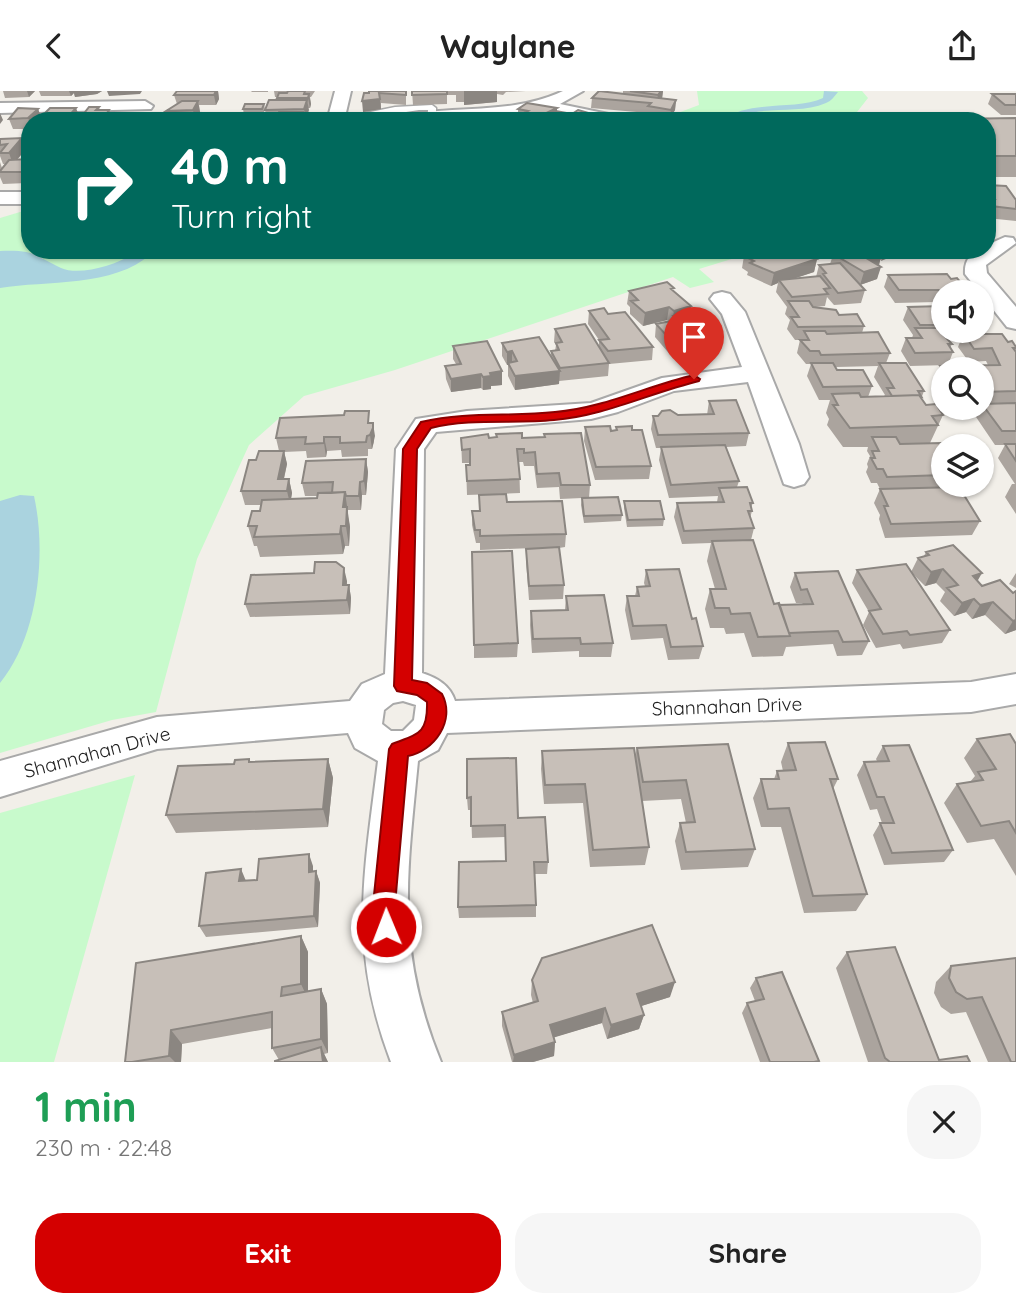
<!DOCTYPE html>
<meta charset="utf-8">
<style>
body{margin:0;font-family:Quicksand,sans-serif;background:#f6f6f6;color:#222;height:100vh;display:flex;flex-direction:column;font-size:26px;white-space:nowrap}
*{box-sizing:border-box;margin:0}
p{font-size:23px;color:#767676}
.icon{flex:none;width:38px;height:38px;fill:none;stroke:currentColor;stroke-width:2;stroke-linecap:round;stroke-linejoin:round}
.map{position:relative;height:971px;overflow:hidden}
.sheet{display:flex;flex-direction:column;background:#fff;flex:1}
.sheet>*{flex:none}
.banner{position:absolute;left:21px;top:21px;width:975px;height:147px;border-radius:28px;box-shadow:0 2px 5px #0004;background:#00695c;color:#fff;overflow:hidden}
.buttons{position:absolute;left:931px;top:189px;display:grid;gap:14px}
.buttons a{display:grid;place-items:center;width:63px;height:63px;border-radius:50%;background:#fff;box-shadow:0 2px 5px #0004;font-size:35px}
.pin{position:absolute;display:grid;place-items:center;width:60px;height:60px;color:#fff;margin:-72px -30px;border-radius:50% 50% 50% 0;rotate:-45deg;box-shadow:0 0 7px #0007}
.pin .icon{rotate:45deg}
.me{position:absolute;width:77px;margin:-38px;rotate:359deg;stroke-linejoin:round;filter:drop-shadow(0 0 5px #0008)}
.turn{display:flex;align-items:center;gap:24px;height:147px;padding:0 35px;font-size:32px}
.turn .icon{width:91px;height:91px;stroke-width:2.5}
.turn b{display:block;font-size:49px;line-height:60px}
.round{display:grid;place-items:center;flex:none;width:74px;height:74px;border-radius:28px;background:#f6f6f6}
.headline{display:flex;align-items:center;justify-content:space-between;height:119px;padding:0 35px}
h1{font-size:42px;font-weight:800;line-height:52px;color:#1e9e55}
.action{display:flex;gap:14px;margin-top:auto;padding:14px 35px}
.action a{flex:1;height:80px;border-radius:28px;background:#d40000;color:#fff;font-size:28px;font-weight:800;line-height:80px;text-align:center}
.action a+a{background:#f6f6f6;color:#222}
header{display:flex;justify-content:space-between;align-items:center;height:91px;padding:0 35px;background:#fff;font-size:32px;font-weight:800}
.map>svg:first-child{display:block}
</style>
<header><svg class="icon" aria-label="back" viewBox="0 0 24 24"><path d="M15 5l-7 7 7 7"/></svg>Waylane<svg class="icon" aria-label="share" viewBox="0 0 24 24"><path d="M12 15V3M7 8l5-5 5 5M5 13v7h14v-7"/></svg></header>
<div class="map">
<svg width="1016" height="971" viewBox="0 0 1016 971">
<rect width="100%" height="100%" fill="#f2efe9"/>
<path fill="#c8facc" d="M697 0H862L868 7 850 30H677L675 23 699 14Z
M30 118V159H761L699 178 714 191 690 197 673 186 395 279 304 305 249 354 197 468 156 621 112 629 0 662V127Z
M135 684 54 971H0V722Z"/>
<path fill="#aad3df" d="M824 0 838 1C834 6 831 10 826 12 801 23 770 15 744 24 735 27 734 30 724 30 744 8 796 20 823 7Z
M139 159H155C119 197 48 189 0 197V160C35 159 32 163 61 177 81 186 123 172 139 159Z
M20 404 34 405C47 463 38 546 0 592V410Z"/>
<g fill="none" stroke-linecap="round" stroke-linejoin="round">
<defs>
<path id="service" d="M432 14 436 17V25L432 28 428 25V19H419L348 30 331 29 395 16Z"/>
<path id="minor" d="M335 0H351L344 30H327Z
M563 0H583L560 13 623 26 625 30H591L543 19 490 27 393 30 395 26C450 13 510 25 563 0Z
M145 10 153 15 151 18 0 22V12Z
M0 101H30V113H0Z
M1005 146 1013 147 1016 152 986 174 987 182 1016 216V238L1007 236 965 183C964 168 972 159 987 159V154Z
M722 201 730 203 745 221 799 353 809 386 804 393 794 396 784 393 748 291 674 300 618 321 591 328 436 341 424 358 422 582C437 587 450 594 455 610L971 591 1016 583V613L971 621 447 642 438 659 418 670C407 785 395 859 441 971H391C348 858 364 784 378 670L355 657 348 642 157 658 0 706V670L157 626 350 610 362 593 385 583 396 358 416 328 467 320 591 312 662 287 742 276 722 223 710 208 714 203ZM403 610 416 614 414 629 403 640H391L382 633 384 619 393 612Z"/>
</defs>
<use href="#service" stroke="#a9a9a9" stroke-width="3"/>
<use href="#minor" stroke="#a9a9a9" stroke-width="4"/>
<use href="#service" fill="#fff" fill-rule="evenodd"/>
<use href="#minor" fill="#fff" fill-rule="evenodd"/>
</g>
<path fill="#aba49e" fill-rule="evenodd" d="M3 0H35L29 6 5 7Z
M39 0H102L97 3 75 6 74 2 71 5H41Z
M177 0H218L219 8 216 14H199L200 21 199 22H201L203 30H158V29L166 21V20L177 13 174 4Z
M251 0H268V1H252Z
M274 0H315L311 6H310L311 13 310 17H308L306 29H267L265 19 263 23 244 24 243 18 264 13 265 18 277 9V6H275Z
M406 0V14L381 12V18L363 21 369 2Z
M412 0H526L506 1 503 4 497 3V11L464 14V11H456V4H447V13L413 14Z
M623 0H663L662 7 676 9 675 19 669 29 647 26 648 22 591 17 592 7 623 3Z
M992 3H1016V24H1001L988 13Z
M99 16 100 19 112 30H83L82 25Z
M50 17 80 27 48 29 45 22Z
M38 18 42 28 40 30H30V38H13L9 28Z
M518 18 557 20 604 30H524L518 28Z
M1016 27V86H987V30H887Z
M22 47 26 58 17 69 30 68V89L27 92 3 93 0 86V71L2 77 5 73H3L0 65V48Z
M987 94 1016 109V130L987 127Z
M817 159H908L907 160 880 169 877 188 860 194 858 192 865 199 861 212 834 214 827 206 825 215 815 216 839 224 864 235 862 242 890 262 886 272 924 300 921 308 926 314 943 324 930 352 943 356V394H956L955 396 980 430 972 444 885 447 879 428 880 424 874 412 880 398 877 392H871L866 381 868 376 867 373 870 365 867 360 868 356H843L827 334 829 328 826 322 830 309H819L807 285 811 273H806L797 262 800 249H795L787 238 790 229 785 223 787 216 776 201 778 192 771 195 747 184 748 181 742 177 744 165 766 163 817 168 814 181 792 188 816 186 819 174 830 173 832 167ZM878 275 874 286 885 304 884 305 868 306 872 295 837 279 836 276Z
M888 184 951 188 962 193 960 198 943 201V240H982V216L986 222 984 229 987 233 983 243 1008 251 1016 256V423L1005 406 1012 393H1015L998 367 1005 354H995L976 326 981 317H982V278H943V302L934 288 940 275 988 274 986 270 969 271 958 256 962 246 946 247 952 253 950 257 953 261 948 274 910 275 901 260 906 247H912L913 244 903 229 908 216 940 215 937 211 895 212 884 196Z
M629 200H674L691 215 690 222 705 236 713 239 712 242 715 245 713 258 673 267 655 246 656 233 669 230 667 229 643 235 630 223V216L627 213Z
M589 220 608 223 653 256 652 269 609 273 608 285 559 290V293L515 299 508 285V274H507L502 265V252L551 265V260H555L556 254 554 251 555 238 599 255V249L588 233Z
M453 255 502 294 491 295V298L483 299 481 297 451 301 446 288 445 275 456 273 453 268Z
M709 310 749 342 746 355 726 356 739 390 737 396 753 412 751 416 752 420 750 427 754 437 751 449 774 513 779 514 803 513 802 512H796L790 496 795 482 869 550 862 564 837 565 833 553 786 556 783 565 752 566 744 542 726 543 724 537H710L705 518 710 498H715L707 470 711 452 682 453 674 426 677 412 717 411 718 405 669 407 659 369 661 357H656L651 338 653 325 707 324Z
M373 332 374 351 372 358H368V365L342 366 341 359 327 360 326 366 307 367 306 360 284 361 287 373 284 388H289L292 402 291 408 317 407V405H305L302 392 366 368 368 381 366 404H362L361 419H348V426L350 436 349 455H345L343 463 260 466 257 455H254L248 435 260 420 261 414H245L241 400 256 369 279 360 276 347Z
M585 336 611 340 616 339V336L632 339 651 375 649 388 595 389 584 350Z
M461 347H522L590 394 589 407 622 424 621 430 584 432 581 414 582 407 560 408 559 396 537 397 534 375H524L523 371H519L520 402 467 404 466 374H470V372H462Z
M624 410 664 428 663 435 627 436 624 417Z
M507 411 566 443 565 456 559 457 564 494 563 508 529 509 526 471V458L533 457 480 459V452H476L472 434V420H480Z
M926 461 978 490 982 495 1013 502 1016 539 1005 543 985 524 972 528 966 521 954 525 940 510 945 501 936 492 925 495 911 481 918 467 924 465Z
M646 479 692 528 703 555 699 568 668 569 663 547 631 549 625 519 627 505H635L637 496 645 495 644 492Z
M857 479 950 539 942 552 903 558 900 553 876 557 863 534 869 521 852 492Z
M1016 482V497L1009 493Z
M347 490V494H349L351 507 350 523 250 526 245 513Z
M566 505 613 552 611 566H579V560L532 562 530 534 531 520 565 519Z
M518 552 517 566 474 567V554Z
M977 648 1016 653V785L994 748 967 752 944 712 957 693 970 691 975 685 964 667Z
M788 652 838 688 833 698 867 803 856 820 804 822 781 736H761L753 707 761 688H774L777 680H783L781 671Z
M728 653 755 758 748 776 681 779 675 750 680 732H686L681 708 642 710 649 756 645 774 590 776 583 712 544 713 541 678 542 660 635 665 637 657Z
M883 655 953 759 944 771 884 774 873 744 880 732H882L877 718 870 719 857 684 864 671 877 670 876 668Z
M328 668 333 687 328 736 176 742 166 724 250 671Z
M467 668 518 727 548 771 547 783H534L536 814V826L459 827 458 816 506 770 505 746 472 747 471 719H468L467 707Z
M313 775V780H316L320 792 318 836 206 846 199 835 246 790 257 789Z
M301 845 308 861V900L321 898 327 913 328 962 324 963 328 971H275L279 969 272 957V937L182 953 181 971H125Z
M847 861 939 969 970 971H868L836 877Z
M1016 867V971H988L966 921 951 923 941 916 934 902 936 891 951 875Z
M756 887 819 970 818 971H760L742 922 747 912 755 910 750 897Z
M532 889 670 906 641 915 644 924 639 938 607 948 602 932 554 946 555 951 554 965 533 971H512L502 935V921L533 912 531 904Z"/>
<path fill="#8b8681" d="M27 0H35L29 6Z
M69 0H102L97 3 75 6 74 2 71 5Z
M107 0H142L140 3 109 5Z
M213 0H218L219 8 216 14Z
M464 0H497V11L464 14Z
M658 0H663L662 8 657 14Z
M309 3 311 13 310 17 308 7Z
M380 8 381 18 363 21 362 10Z
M307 9 309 19 306 29 304 18Z
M676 9 675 19 669 29 671 19Z
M198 10 200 21 197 28 201 22 203 30H195L193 19Z
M76 17 80 27 77 30H61Z
M557 17V28L545 27V30H538V26Z
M38 18 42 28 40 30H30V31L28 27Z
M109 19 112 30H106L105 25Z
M0 22 3 29 0 33Z
M592 23V30H579Z
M22 47 26 58 13 73 9 62Z
M26 77 30 86V89L27 92 22 81Z
M884 159H908L881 170Z
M882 164 878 176 868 168Z
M817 168 814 181 781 192 779 189 778 192 771 195 774 182Z
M881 176 877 188 860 194 864 181Z
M691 215 689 228 676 229 673 225 674 220Z
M669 216 667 229 643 235 645 222Z
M713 239 711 246 715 245 713 258 673 267 675 254Z
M512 260V273L508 272V274H507V261Z
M502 280V294L491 295V298L483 299V286L490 282Z
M560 280 559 293 515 299V285Z
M481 283V297L451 301V288Z
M373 332 375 345 372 358 370 344Z
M324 346 327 360 326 366 324 352Z
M284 360 287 373 281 400 278 388Z
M366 368 368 381 366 404 364 390Z
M289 388 292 402 290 413 287 400Z
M360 391 362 404 361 419 359 405Z
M345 401 350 436 349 455 343 416Z
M341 435 345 455 343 463 340 443Z
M344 477 347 490 345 508 343 494Z
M943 478 936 492 925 495 931 481Z
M982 482 974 496 973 485Z
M349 494 351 507 350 523 347 509Z
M974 508 966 521 954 525 962 512Z
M993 511 985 524 972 528 980 514Z
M1016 529V539L1005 543 1013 530Z
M328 668 333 687 328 736 323 718Z
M309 763 313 775V793L309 781Z
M241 778 246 790H239Z
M316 780 320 792 318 836 314 825Z
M301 845 308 861V908L301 893Z
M675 891 670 906 632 918 637 903Z
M321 898 327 913 328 962 321 948Z
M605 917 602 932 549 948 550 934Z
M644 924 639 938 607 948 611 934Z
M171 939 182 953 181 971H175L169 965Z
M555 951 554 965 533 971H513L514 964Z
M321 956 327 969 328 971H323Z"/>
<path fill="#c7bfb8" stroke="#8b8681" stroke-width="2" d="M177 0H216L214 4H174Z
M288 0H305L304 3H309L308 7H277L279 2H287Z
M369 0H406V4L379 2 380 8 362 10 364 2H369Z
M412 0H447V3L412 4Z
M599 0 676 9 671 19 648 15 651 12 592 7Z
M630 0H661L658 4Z
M992 3H1016V14H1005Z
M269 9H307L304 18 265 19Z
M182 10H198L193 19 166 20Z
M527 12 557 17 538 26 524 22 528 20 518 18Z
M245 13H264L262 18H243Z
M89 16H99L96 19H109L105 25H82Z
M18 17 38 18 28 27 9 28Z
M50 17H76L66 28 61 30H47L53 22H45Z
M578 19 592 23 579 30H555L545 27 556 20 572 23Z
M165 21 201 22 195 30 158 29Z
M279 21H303L300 30H275Z
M593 27 604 30H590Z
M1016 27V65H987V30L887 29Z
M22 47 9 62H0L7 53 0 54V48Z
M30 68V76L26 77 22 81H0V80L9 69Z
M987 94 1006 95 1016 109V118L991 115 987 108H995Z
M778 159H801L817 168 774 182 750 172 754 170 744 165 760 160 766 163Z
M842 159H873L882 164 868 168 881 176 864 181 833 163 844 160Z
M840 172 865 199 838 202 823 183 826 182 819 174Z
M947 183 951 188 957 187 962 193H956L963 201H944L941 199H899L888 184Z
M820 185 830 197 824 198 828 203 792 206 779 189Z
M667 191 674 197 671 198 691 215 674 220 669 216 645 222 631 210 638 209 629 200Z
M788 210H809L813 216 836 219 839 224 857 223 864 235 798 236 791 226H799Z
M943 215V234H920L908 216Z
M604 217 608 223 625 221 653 256 608 260 599 249 609 248 589 220Z
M691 221 705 236 713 239 710 240 715 245 675 254 656 233 676 229 673 225Z
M982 226 987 233H982Z
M585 233 609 272 560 277 551 260 559 259 556 252 562 251 555 238Z
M915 237H937L952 253H948L953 261 915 262 906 247H922Z
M804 240H825L827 243 878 241 890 262 821 264 819 260H810L800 249H809Z
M964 243H1002L1008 251 1012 250 1016 256V257H1013L1016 261V300L982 301V278H943V280L940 275 1000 274 992 257 974 258Z
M539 246 560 280 515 285 508 272 517 270 512 260 507 261 502 252Z
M487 250 502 280 490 282 491 285 483 286 481 283 451 288 445 275 461 273 453 255Z
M811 272H833L837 279H863L872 295 823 296Z
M879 272H906L924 300H918L921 305 919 304 892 305 887 297H894Z
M859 302 861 306 919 304 926 314 936 313 943 324 932 325 938 334 850 337 833 314H838L832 303Z
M736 309 749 342 658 344 653 325H658L662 320 670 319 678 324 714 323 709 310Z
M1016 312V340H1002L982 313Z
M345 320H369L368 332H373V337L370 344 367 345 366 351 340 352V346H324V352L305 353 306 346 276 347 280 327 344 324Z
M610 335 611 340 617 339 616 336 632 335V339H642L651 375 596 376 585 336Z
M522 342V347L545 346 544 343 581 342 590 394H561L559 382 537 383 535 361 524 362V358H517L520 388 467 390 466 374H470V358L462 359 461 347 488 343 489 347 497 346 496 343Z
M872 346H896L900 353 941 352 943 356V384L887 386 883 378H877L871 367H875L872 360H879Z
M1005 353H1016V370Z
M725 354 739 390 671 394 661 356Z
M259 360H284L278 388H289L287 400H241L249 369H256Z
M366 368 364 390 360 391 359 405H346L345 401 332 402 333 391 302 392 306 370Z
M747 396 753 412H750L752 420H748L754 437 684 440 677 412 724 411 719 397Z
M959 396 980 430 891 433 884 415H888L880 398Z
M345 401 343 416H347L346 435H341L340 443 254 446 257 435H248L252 420H260L262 409 317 407 318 402Z
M506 403 507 411 562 410 566 443 480 445V439H475L472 420H480L479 404Z
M618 406 622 424 584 425 582 407Z
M624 410H660L664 428 628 429Z
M753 449 774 513 779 512 790 545 758 546 750 522 731 523 729 517H715L710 498H726L712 450Z
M953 454 982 482 973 485 982 495 1000 489 1013 502 1016 500V529L1013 530 993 511 980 514 974 508 962 512 947 497 958 494 943 478 931 481 918 467 929 464 926 461Z
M559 456 564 494 529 495 526 458Z
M512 460 518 552 474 554 472 461Z
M315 471H336L344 477 343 494H349L347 509 245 513 251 484 314 482Z
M906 473 950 539 910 544 907 540 883 543 869 520 881 518 857 479Z
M679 478 692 528 696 527 703 555 671 556 666 534 633 535 627 505H639L637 496 650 495 646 479Z
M838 480 869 550 843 551 838 540 789 542 779 514 813 513 807 498 801 499 795 482Z
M604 504 613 552 581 553 580 547 533 548 531 520 568 519 566 505Z
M1010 643 1016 653V742L1009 730 981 735 957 693 983 689 978 681 996 678 977 648Z
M825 651 838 688H830L867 803 813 805 789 717 768 718 761 688H779L777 680 796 679 788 652Z
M728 653 755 758 686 761 680 732 695 731 686 689 643 691 637 657Z
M909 654 953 759 892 762 880 732H894L884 706H877L864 671 889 670 883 655Z
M634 657 649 756 593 759 585 693 545 694 542 660Z
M516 667 518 727 545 726 548 771H534L536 814 458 816 459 771 506 770 505 734 471 735V706L467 707V668Z
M249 668V671L328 668 323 718 166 724 178 675 234 673 235 669Z
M309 763V781L316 780 314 825 199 835 206 782 241 778 239 790 257 789 259 768Z
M652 834 675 891 637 903 644 924 611 934 605 917 550 934 555 951 514 964 502 921 538 910 532 889 542 867Z
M301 845V893L282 896 281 905 321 898V948L272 957V921L171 939 169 965 132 971H125L136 872Z
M895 856 939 969 967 965 970 971H890L885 967 847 861Z
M1016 867V971H1011L982 906 967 908 956 901 949 887 951 875Z
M782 881 819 970 814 971H770L747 912 764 908 756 887Z
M321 956 323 971H275V970Z"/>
<path fill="#d40000" stroke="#8a0000" stroke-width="2" d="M694 284 700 288 699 290C650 302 604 325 554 329 513 333 471 327 431 337L417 358 412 589 427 592 442 603C456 630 434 660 408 665L395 814 397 836 394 844 386 847 378 844 373 814 389 658 392 653C418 643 428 643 427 611L417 604 397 600 394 595 403 358 421 331C468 320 508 326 555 321 603 317 647 295 694 284Z"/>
<g text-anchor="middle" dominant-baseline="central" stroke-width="5" stroke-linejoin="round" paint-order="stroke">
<g font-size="19" fill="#222" stroke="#fff">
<text transform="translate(727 615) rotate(-2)">Shannahan Drive</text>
<text transform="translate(97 661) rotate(-15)">Shannahan Drive</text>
</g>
</g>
</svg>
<div class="buttons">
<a><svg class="icon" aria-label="sound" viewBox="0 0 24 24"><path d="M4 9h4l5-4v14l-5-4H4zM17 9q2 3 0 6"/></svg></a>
<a><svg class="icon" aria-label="search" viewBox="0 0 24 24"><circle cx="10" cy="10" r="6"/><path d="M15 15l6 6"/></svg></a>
<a><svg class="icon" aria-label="layers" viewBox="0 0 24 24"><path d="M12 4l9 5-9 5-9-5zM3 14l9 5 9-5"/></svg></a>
</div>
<div class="pin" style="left:694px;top:288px;background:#d93025"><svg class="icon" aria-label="arrive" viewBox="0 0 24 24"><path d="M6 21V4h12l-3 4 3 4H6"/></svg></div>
<svg class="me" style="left:386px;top:836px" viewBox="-20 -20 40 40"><circle r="17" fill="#d40000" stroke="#fff" stroke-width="3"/><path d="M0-11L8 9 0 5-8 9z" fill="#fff"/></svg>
<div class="banner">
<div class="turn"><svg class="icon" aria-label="right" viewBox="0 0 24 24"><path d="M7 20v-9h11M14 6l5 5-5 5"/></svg><div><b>40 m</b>Turn right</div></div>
</div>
</div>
<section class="sheet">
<div class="headline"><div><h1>1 min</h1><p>230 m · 22:48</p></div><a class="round"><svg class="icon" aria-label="close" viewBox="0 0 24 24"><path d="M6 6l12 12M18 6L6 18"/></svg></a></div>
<div class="action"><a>Exit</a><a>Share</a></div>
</section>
